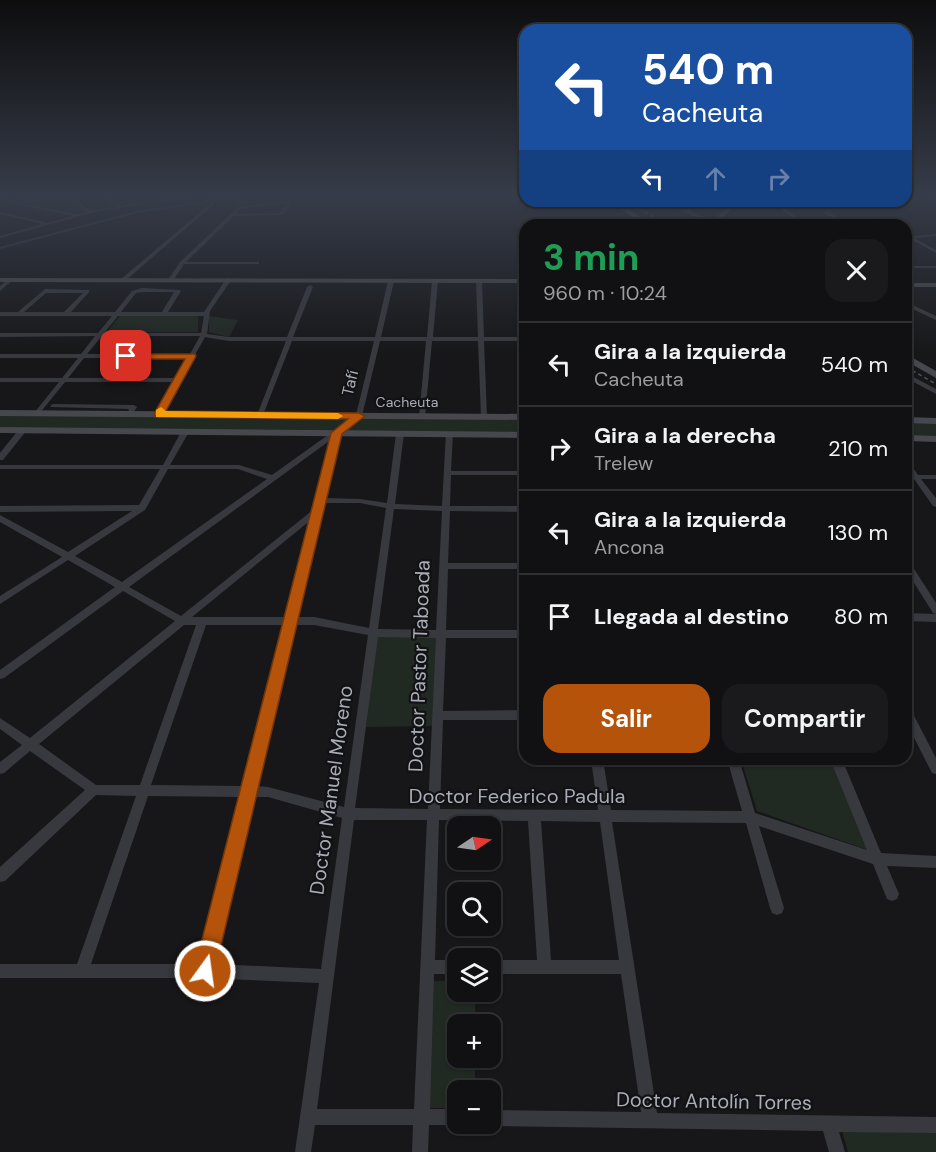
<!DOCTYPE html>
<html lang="es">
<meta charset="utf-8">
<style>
body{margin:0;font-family:"DM Sans",sans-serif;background:#1a1a1c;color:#f1f3f6;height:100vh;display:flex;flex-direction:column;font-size:22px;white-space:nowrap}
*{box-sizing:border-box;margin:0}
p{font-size:20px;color:#9c9da0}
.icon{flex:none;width:33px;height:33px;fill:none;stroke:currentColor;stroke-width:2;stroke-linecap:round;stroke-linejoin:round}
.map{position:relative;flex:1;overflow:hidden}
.side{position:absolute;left:519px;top:219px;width:393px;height:546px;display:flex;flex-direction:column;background:#111113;border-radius:18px;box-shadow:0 2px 4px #0004,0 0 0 2px #303133}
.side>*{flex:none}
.top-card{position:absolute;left:519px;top:24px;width:393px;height:183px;border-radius:18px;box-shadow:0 2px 4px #0004,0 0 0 2px #303133;background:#1a4fa0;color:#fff;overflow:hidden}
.needle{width:39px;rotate:77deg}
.tools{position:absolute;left:447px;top:816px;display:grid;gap:12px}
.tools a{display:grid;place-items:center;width:54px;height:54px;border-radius:12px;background:#111113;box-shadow:0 2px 4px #0004,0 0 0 2px #303133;font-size:30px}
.pin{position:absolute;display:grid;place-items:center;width:51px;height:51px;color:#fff;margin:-26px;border-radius:12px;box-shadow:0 3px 9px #0006}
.me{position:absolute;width:66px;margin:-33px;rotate:14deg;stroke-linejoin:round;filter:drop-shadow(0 0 4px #0008)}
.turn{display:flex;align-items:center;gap:21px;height:126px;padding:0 24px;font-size:27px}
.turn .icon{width:78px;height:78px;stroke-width:2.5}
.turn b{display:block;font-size:42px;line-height:51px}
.lanes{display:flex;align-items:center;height:57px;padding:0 24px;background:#0003;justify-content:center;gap:30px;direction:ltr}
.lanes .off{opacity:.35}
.round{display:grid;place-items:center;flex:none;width:63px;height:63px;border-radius:18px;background:#1a1a1c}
.summary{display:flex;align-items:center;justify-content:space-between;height:102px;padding:0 24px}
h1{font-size:36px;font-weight:700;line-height:45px;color:#1e9e55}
.button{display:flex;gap:12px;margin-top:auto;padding:12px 24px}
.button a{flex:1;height:69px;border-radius:18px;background:#b45309;color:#fff;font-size:24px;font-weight:700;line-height:69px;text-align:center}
.button a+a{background:#1a1a1c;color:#f1f3f6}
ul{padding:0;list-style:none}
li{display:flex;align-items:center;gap:18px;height:84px;padding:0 24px;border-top:2px solid #303133}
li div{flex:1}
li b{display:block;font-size:22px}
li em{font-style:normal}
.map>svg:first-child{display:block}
</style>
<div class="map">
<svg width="936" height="1152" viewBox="0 0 936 1152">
<rect width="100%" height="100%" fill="#171719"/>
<path fill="#212923" d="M25 194H67L85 211 79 213 13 199Z
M120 316H198V332H107Z
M209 316 238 320 229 337 209 332Z
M0 413 525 417V435L0 430Z
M906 420 936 421V439L906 438Z
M438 636 433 726 366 727 376 637Z
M741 759H831L868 850 757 811Z
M433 981H457L458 992H475V1024H458V1058H475V1090H458L457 1108H428Z
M936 1130V1152H848L842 1131Z"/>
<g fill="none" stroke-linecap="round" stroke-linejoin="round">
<path fill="#30373e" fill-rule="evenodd" d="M253 194H260L137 213 0 249V247L137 211Z"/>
<path fill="#38393e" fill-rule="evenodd" d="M67 194H71L90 211 117 206 103 194H107L121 206 199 194H206L95 212 0 238V236L43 224 0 214V212L48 223 73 216 0 201V199L79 214 86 212Z
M212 194H216L213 205 125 281H121V279L210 204Z
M932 198 936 199V201L932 200Z
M290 200 292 201 283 215 234 216 186 262H259V264H184L173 281 168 280 180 262 238 207ZM287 203 280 213 236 214 240 209Z
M658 201H664L685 210 699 201H704L689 211 714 221 715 218 737 201H742L719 220 716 225H712V224Z
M767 201H772L810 225H805Z
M826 211 846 221V222L831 225H818L839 221 824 213Z
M875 216 893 224V225H888L873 218Z
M936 234V236L914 238 936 250V253L907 237Z
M906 266H936V268H906Z
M228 278 231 280 210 311 207 334 229 337H287L307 287 310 285 313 287 293 337H375L388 281 391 279 394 281 381 337H427L432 281 435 279 438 281 433 337H478L476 281 479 279 482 281 484 337H525V341H484L487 417 484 419 481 417 478 341H432L425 417 422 419 419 417 426 341H380L362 416 340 433 325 498 360 499 387 503 396 434 400 432 404 434 395 504 442 506 446 432H449L453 434 451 471H525V475H451L450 506H525V512L450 511 448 563H525V569H448L446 630H525V638H446L443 711 525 710V720H443L440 809 598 810 591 759H603L611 810 742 811 727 759H739L755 813 867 850 830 759H842L881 853 936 856V868L887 866 899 894 897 899 892 901 887 899 873 864 759 826 784 908 782 913 777 915 772 913 770 908 746 823 612 822 657 1113 936 1117V1133L839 1132 845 1152H829L823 1131 490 1126 484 1124H490V1110L641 1112 621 974H490V960H537L528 821 439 820 435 960H458V974H434L430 1109H458V1124H462L458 1125H429L428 1152H412L413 1125H315L311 1152H295L319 983 205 978H0V964H77L136 796 96 795 5 881 0 882V867L85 790 30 751 4 773 0 774V762L22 745 0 729V718L30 738 175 621 123 591 4 678 0 679V670L115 587 68 560 0 604V596L62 557 0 522V515L68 552 132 511 0 512V506L139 505 160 469H0V465H163L181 432 185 430 189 432 170 465H239L272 475 356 415 374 341H292L263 415 260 417 257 415 286 341H229L205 337 161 415 159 416 156 414 174 382H65L39 414 37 415 34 413 59 382H0V378H62L78 358H0V354H81L95 336 0 337V333H98L112 316H0V312H18L45 289 89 290V292L71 312H115L132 291 142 288 180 290 181 291 168 312H204L226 279ZM142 292H174L162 312H121L136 293ZM46 293H83L64 312H24ZM118 316H204L201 333H104ZM102 336H200L190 354H87ZM84 358H188L176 378H68ZM332 439 314 509 181 616 129 587ZM168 469H238L267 479 122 582 75 556 145 510ZM324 503H360L386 508 369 628 314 617H297ZM394 509 442 511 436 630 378 629ZM312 519 287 617H192ZM184 625H196L140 785H96L39 744ZM206 625H285L244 786 151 785ZM295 625H314L368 635 344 807 268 787 256 786ZM378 637 436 638 428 809 355 808ZM148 796 242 797 200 964H91ZM254 797H268L342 818 321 969 214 964ZM354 820H427L414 1109H317ZM541 821 600 822 619 960H551Z
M8 279 13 280 0 291V286Z
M521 280H525V296L522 294Z
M906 302 936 316V320L906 306Z
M906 373 936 389V394L906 378Z
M53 404 134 405 137 407 132 415 130 416 127 414 129 409 51 407 50 406Z
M20 428H23L27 430 3 460H0V453Z
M906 462H909L918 475H936V479H921L936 498V507L933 506 914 479H906V475H910L906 469Z
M906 560 909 561 936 603V614L933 613 906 570Z
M906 613 936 614V622L906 621Z
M906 707 910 708 936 758V774L932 773 906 722Z"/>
<path fill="#46484e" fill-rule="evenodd" d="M608 201H615L653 225H645Z
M0 278 525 279V283L0 282Z
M906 283H936V287H906Z
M906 354 936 371V378L906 361Z
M0 410 525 414V420L0 416Z
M906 417 936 418V424L906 423Z
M0 427 525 432V438L0 433Z
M906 435 936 436V442L906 441Z"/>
<path stroke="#4f5157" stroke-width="1.5" stroke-dasharray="4 3" stroke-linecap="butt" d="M626 201 667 225
M906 367 936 384"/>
</g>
<linearGradient id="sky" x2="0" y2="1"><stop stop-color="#0d0d0e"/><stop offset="0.55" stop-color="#363c49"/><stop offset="1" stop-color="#363c49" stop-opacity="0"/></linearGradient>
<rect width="936" height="355" fill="url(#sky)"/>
<path fill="#b45309" stroke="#753606" stroke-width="1.5" d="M123 354H195L196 356 166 411 359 413 365 416 342 434 215 971 212 978 205 982 197 978 194 971 331 433 348 419 156 417 154 414 185 359H126L123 358Z"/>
<path fill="#f59e0b" d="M161 407 166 411 338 413 343 416 338 419 156 417V410Z"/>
<g text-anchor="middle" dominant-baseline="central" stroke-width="4.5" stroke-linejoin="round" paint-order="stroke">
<g font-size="14" fill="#aaadb8" stroke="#121214">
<text x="407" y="402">Cacheuta</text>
</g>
<g font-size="16" fill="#aaadb8" stroke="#121214">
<text transform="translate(350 383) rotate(-77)">Tafí</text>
</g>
<g font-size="20" fill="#aaadb8" stroke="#121214">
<text transform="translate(419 666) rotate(-88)">Doctor Pastor Taboada</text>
<text transform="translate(331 790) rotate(-82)">Doctor Manuel Moreno</text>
<text x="517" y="796">Doctor Federico Padula</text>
<text transform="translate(714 1101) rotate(1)">Doctor Antolín Torres</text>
</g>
</g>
</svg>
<div class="tools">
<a><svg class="needle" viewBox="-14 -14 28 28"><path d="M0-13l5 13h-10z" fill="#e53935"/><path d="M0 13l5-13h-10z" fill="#9c9da0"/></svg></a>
<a><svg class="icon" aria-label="search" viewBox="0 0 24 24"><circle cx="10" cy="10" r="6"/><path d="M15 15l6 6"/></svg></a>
<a><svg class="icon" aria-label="layers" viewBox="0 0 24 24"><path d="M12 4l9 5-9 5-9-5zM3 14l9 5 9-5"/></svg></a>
<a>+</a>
<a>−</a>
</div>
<div class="pin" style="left:126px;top:356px;background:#d93025"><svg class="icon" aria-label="arrive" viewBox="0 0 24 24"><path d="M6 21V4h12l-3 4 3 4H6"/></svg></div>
<svg class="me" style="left:205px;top:971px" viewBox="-20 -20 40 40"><circle r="17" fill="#b45309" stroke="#fff" stroke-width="3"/><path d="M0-11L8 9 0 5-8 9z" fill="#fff"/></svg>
<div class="top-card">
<div class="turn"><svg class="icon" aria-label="left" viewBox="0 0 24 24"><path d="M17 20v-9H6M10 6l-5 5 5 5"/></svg><div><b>540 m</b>Cacheuta</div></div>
<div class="lanes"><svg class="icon" aria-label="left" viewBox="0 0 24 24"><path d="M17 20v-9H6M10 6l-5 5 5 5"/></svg><svg class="icon off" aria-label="ahead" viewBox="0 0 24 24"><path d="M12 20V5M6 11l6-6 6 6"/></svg><svg class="icon off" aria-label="right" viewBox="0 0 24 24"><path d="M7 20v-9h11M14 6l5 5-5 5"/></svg></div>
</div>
<section class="side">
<div class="summary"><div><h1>3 min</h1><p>960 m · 10:24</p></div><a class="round"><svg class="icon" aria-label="close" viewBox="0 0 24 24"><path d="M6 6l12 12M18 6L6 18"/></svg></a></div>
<ul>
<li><svg class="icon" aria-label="left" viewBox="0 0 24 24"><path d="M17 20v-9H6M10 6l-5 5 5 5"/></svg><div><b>Gira a la izquierda</b><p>Cacheuta</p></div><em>540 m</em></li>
<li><svg class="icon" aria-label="right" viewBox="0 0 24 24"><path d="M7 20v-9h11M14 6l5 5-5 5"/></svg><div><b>Gira a la derecha</b><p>Trelew</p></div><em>210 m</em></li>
<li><svg class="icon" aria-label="left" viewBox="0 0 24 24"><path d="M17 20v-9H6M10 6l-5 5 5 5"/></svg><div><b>Gira a la izquierda</b><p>Ancona</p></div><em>130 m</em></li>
<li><svg class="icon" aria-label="arrive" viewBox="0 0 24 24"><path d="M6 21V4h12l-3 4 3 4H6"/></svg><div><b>Llegada al destino</b></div><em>80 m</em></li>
</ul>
<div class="button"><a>Salir</a><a>Compartir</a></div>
</section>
</div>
